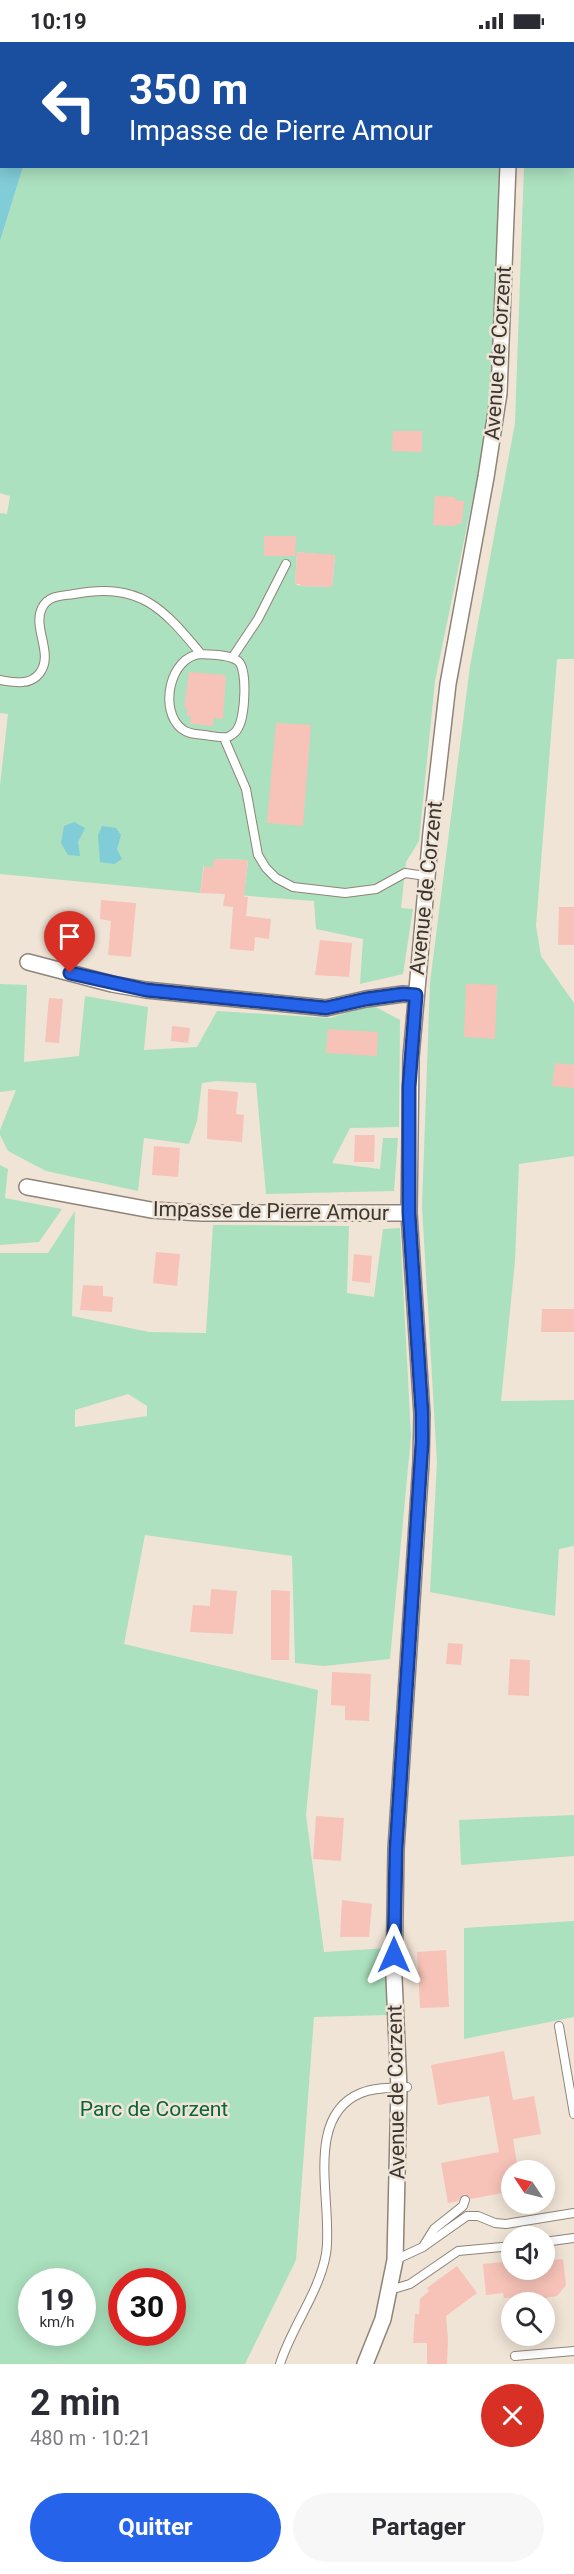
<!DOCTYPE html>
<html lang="fr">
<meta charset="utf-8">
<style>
body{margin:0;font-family:Roboto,sans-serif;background:#f7f7f7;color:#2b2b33;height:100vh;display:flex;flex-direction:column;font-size:22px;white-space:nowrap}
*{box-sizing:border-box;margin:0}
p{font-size:20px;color:#7c7c81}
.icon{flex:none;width:33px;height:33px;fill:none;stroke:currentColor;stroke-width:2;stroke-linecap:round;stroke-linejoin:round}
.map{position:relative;height:2322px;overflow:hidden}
.sheet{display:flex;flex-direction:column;background:#fff;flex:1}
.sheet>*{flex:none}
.hud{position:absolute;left:0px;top:0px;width:574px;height:126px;box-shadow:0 3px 15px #0003;background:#1a4fa0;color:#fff;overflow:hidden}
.needle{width:39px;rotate:305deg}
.tools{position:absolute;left:501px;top:2118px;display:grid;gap:12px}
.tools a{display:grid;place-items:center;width:54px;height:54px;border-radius:50%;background:#fff;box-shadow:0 3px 15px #0003;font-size:30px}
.speed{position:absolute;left:18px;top:2226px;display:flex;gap:12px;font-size:30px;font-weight:700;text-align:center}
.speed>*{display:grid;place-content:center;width:78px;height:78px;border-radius:50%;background:#fff;box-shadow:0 3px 15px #0003;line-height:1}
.speed small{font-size:15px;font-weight:400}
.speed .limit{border:9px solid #d22;background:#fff;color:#111}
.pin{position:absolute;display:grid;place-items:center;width:51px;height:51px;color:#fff;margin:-62px -26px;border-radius:50% 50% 50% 0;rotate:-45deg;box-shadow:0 0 6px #0007}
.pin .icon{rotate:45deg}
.me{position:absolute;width:66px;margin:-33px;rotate:0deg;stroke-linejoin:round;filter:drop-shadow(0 0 4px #0008)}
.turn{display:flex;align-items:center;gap:21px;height:126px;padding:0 30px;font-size:27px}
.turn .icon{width:78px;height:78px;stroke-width:2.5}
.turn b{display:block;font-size:42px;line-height:51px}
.round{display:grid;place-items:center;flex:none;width:63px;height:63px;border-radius:32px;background:#f7f7f7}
.headline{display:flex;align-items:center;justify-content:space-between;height:102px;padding:0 30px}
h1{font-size:36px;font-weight:700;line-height:45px}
.action{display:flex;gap:12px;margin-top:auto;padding:12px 30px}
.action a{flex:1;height:69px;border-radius:36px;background:#2563eb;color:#fff;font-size:24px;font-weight:700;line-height:69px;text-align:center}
.action a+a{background:#f7f7f7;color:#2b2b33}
.status{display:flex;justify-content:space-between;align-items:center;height:42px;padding:0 30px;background:#fff;direction:ltr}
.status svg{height:16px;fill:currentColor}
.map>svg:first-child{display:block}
</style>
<div class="status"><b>10:19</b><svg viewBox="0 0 49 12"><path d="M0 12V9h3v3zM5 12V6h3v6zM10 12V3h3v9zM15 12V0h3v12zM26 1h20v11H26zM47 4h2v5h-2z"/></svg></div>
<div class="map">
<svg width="574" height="2322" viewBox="0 0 574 2322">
<rect width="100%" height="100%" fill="#f0e4d6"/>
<path fill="#abe1be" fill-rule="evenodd" d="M51 0H336L51 2Z
M512 0H574V617H557L536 884 541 914 574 961V1114L519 1122 515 1219 501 1359 574 1358V1504L559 1507 555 1574 430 1550 437 1420 422 1164 430 941 470 624 515 381 524 125 573 124V2Z
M23 125H501L489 378 435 639 419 799 406 820 401 866 413 867 403 932 360 942 363 897 316 887 314 859 222 852 236 844H245L248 818 215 817 213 825H204V821L200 851 0 832V743L8 672 0 671V471L7 472 10 454 0 451V199ZM297 510 335 514 332 545 300 544 295 542Z
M0 942 27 943 24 1020 79 1014 85 954 148 965 144 1008 197 1005 217 969 330 976 372 963 400 978 399 1085 350 1086 332 1121 380 1127 383 1096H398L394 1149 266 1152 256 1041 217 1039 202 1041 197 1079 189 1102 144 1096 138 1149 46 1129 8 1109 0 1093V1088L16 1048 0 1050Z
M0 1123 8 1127 5 1156 62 1167 39 1200 0 1203Z
M75 1169 72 1274 149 1290 206 1291 213 1183 349 1184 347 1251 374 1255 383 1187 400 1186 411 1394 390 1617 324 1624 295 1621 292 1514 145 1493 124 1602 318 1648 306 1773 324 1910 389 1906V1973L314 1975 296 2218 245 2322H0V1211H48ZM128 1352 147 1364V1374L75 1385V1368ZM32 2240H82V2290H32ZM122 2240H172V2290H122Z
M574 1773V1814L461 1823 459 1778Z
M574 1879V1975L464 1997V1886Z"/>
<path fill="#80ccd7" d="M0 0H51L2 2V124L23 125 0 199Z
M74 780 85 786 78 800 80 814 68 813 61 801 64 784Z
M102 784 116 786 121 793 117 807 122 817 114 822 100 820 98 793Z"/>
<path fill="#f7c3b8" d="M393 389H422V410L392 409Z
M435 454 455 455V458L464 459 462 481 453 484 433 483Z
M264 494H296L295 514H264Z
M297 510 335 513 332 545 300 544V542H295Z
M189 630 226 633 223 677 214 676 213 684 190 682 191 674H187V666L184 665Z
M276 681 311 683 303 784 267 781Z
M214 817 248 818 244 855H248L246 874 271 877 269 897 255 895 254 909 230 907 233 865 223 864 225 852 200 851 204 825H213Z
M101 858 136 861 131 915 108 913 111 879 100 877Z
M559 865H574V903H558Z
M320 898 352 901 349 935 315 933Z
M466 942 497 943 495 997 464 995Z
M49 956 63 957 59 1001 45 1000Z
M172 984 190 986 188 1001 171 999Z
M328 987 378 990 377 1014 326 1011Z
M555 1021 574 1023V1046L552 1044Z
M208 1047 238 1050 236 1072 244 1073 242 1100 207 1097Z
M355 1093H375L374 1120H354Z
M154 1104 180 1106 178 1135 152 1133Z
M156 1210 180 1212 177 1244 153 1241Z
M354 1212 372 1214 370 1241 352 1239Z
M83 1243 103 1244V1254L113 1255 112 1270 80 1268Z
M542 1267H574V1290H541Z
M211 1547 237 1549 233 1592 190 1590 193 1563 210 1564Z
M271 1548 290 1549 289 1618H271Z
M448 1601 463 1602 461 1623 446 1622Z
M510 1617 530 1618 529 1654 508 1653Z
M332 1630 371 1632 369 1679 345 1678V1664L331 1663Z
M316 1774 344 1776 341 1819 313 1817Z
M342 1858 372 1862 369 1895H340Z
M446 1908 449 1965 420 1966 417 1910Z
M504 2009 513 2058 534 2054 541 2092 513 2097 518 2128H512V2149L471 2157 464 2152 458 2159 448 2161 441 2121 499 2110 489 2054 438 2063 431 2023Z
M563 2217 566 2243 557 2254 528 2259 527 2254 504 2256 503 2251 486 2253 483 2222 512 2219V2228H544V2219Z
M457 2224 477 2251 446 2274 448 2297 447 2322H427V2301H413L415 2272H419L420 2257 429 2249 427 2246Z"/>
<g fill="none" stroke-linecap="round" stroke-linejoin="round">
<defs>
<path id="service" d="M232 616 258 577 286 522
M0 638C13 640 29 644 39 632 55 613 32 586 42 566 48 553 62 554 74 552 140 540 162 565 201 612 212 613 229 612 238 619 248 627 245 675 238 686 236 691 232 693 228 695 220 696 212 694 204 693 196 692 188 692 182 687 158 668 170 614 201 612
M224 696 246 747 258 813 266 826 276 836 293 845 345 851 376 847 405 831 426 834
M559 1984 574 2072
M544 2200 574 2196
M424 2203 434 2187 463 2164 465 2158
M395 2218 423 2205 467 2174H478L495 2181 506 2182 574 2171
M390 2248 410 2242 458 2209 512 2204
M515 2314 574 2309
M280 2322C292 2284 319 2251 326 2212 334 2164 302 2075 361 2051 375 2045 392 2046 407 2045"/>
<path id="minor" d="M496 0V2
M28 920 112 942 146 948 326 966 366 957 403 952 416 953
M27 1145 151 1168 202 1171H409
M365 2322 383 2277 395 2218 399 2046 394 1936 396 1807 421 1420 422 1372 409 1171 411 1015 431 790 448 642 486 435 499 351 508 124"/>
</defs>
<use href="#service" stroke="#8f8478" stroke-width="10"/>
<use href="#minor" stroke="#8f8478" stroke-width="18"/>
<use href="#service" stroke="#fff" stroke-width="8"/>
<use href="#minor" stroke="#fff" stroke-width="15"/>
</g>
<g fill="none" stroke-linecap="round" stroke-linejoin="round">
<defs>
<path id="route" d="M70 931 146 948 326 966 366 957 403 952 416 953 409 1045V1171L422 1371V1401L396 1807 394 1913"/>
</defs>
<use href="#route" stroke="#184099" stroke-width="15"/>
<use href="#route" stroke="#2563eb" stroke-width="10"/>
</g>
<g text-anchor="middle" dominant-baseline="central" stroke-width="5" stroke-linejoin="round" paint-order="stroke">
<g font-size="21" fill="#3b3631" stroke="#f0e4d6">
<text transform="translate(498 311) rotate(-86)">Avenue de Corzent</text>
<text transform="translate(426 846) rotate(-84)">Avenue de Corzent</text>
<text transform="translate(271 1169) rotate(1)">Impasse de Pierre Amour</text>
<text transform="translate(396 2050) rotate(-91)">Avenue de Corzent</text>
</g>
<g font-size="21" fill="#07663b" stroke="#f0e4d6">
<text x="154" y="2067">Parc de Corzent</text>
</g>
</g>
</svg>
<div class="tools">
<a><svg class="needle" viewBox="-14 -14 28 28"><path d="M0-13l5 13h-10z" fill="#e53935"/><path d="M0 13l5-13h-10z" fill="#7c7c81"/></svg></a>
<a><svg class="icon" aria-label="sound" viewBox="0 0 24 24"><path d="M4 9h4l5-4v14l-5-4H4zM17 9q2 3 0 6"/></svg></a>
<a><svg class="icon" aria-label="search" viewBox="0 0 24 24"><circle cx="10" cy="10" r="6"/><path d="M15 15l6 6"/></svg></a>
</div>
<div class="speed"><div>19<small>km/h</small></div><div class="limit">30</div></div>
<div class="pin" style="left:70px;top:931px;background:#d93025"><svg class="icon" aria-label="arrive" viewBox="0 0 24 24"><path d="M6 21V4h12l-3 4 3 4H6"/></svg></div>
<svg class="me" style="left:394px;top:1913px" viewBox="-20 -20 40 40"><path d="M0-17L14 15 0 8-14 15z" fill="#2563eb" stroke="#fff" stroke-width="4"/></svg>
<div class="hud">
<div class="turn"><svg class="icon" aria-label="left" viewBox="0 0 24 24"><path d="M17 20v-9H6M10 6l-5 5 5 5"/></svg><div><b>350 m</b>Impasse de Pierre Amour</div></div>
</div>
</div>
<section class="sheet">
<div class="headline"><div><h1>2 min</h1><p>480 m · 10:21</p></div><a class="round" style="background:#d93025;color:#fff"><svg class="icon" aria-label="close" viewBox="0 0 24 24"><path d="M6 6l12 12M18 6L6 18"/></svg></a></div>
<div class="action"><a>Quitter</a><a>Partager</a></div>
</section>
